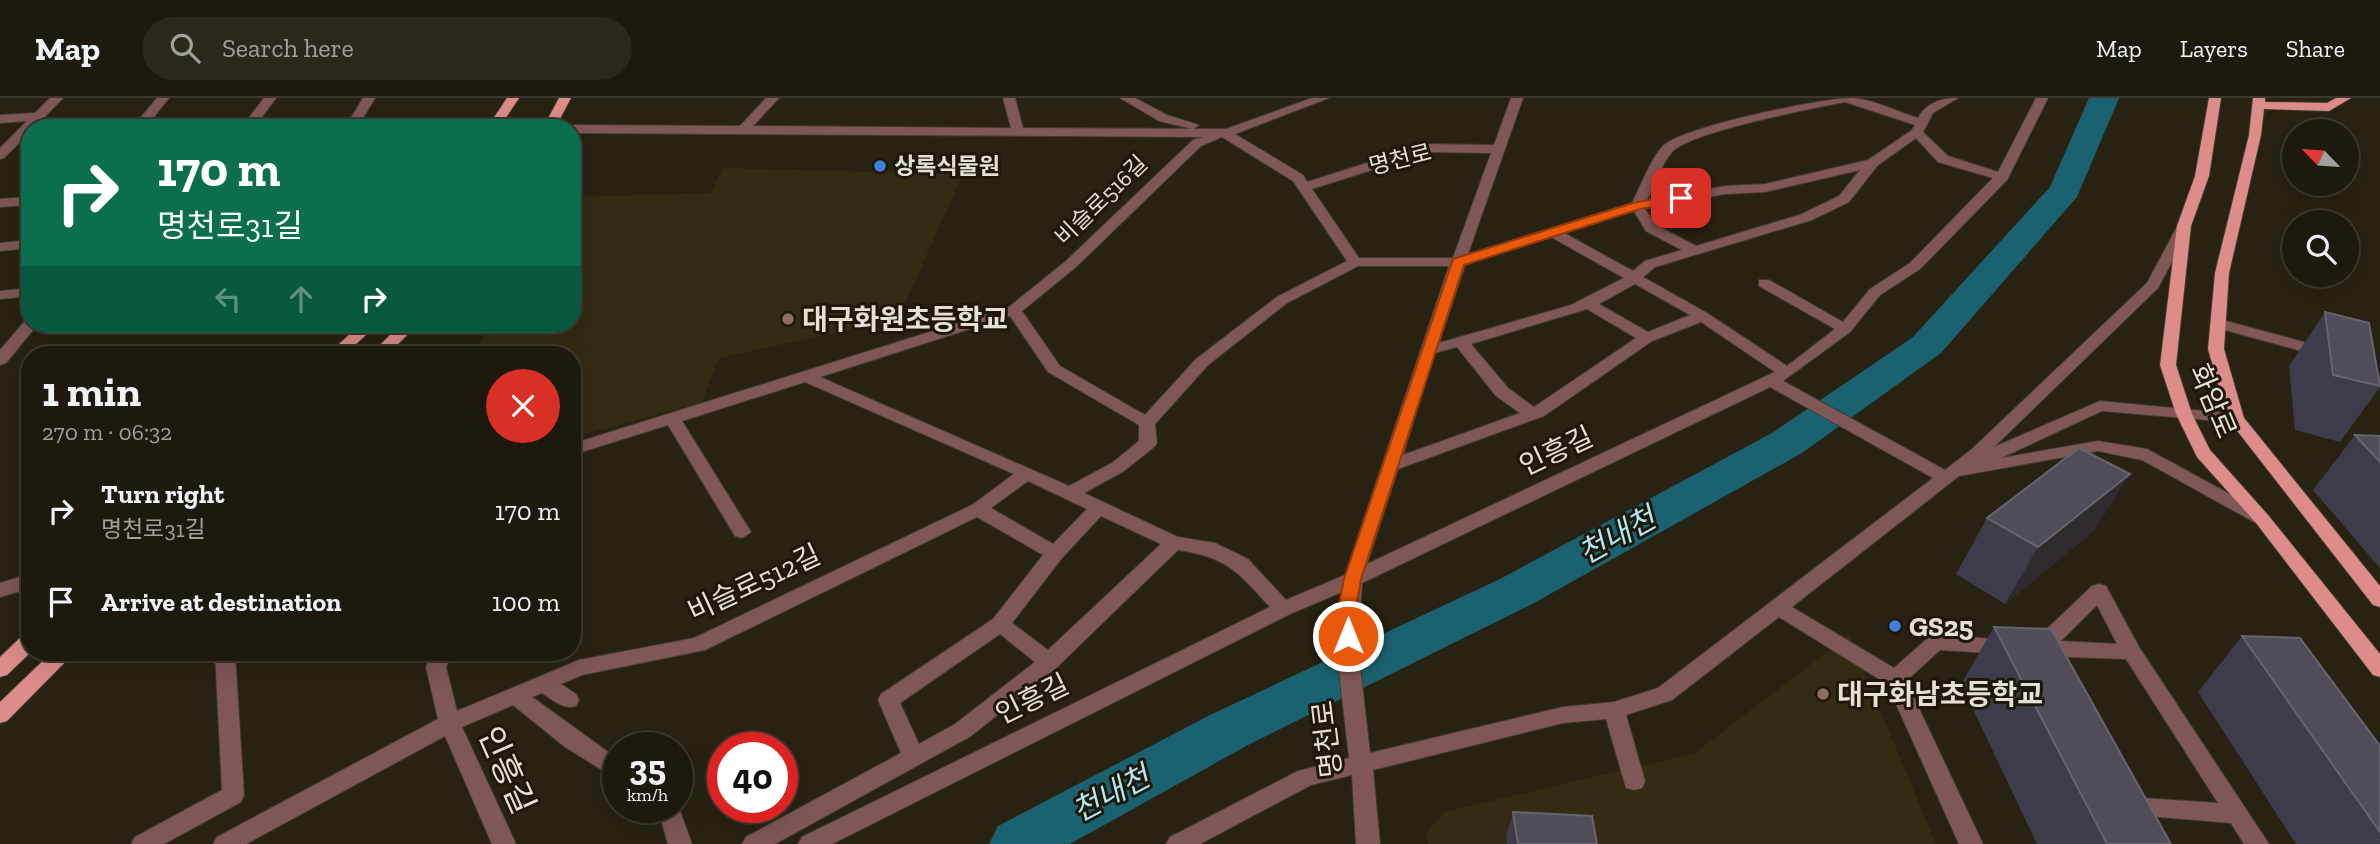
<!DOCTYPE html>
<meta charset="utf-8">
<style>
body{margin:0;font-family:"Zilla Slab","Noto Sans KR",serif;background:#2a271b;color:#f1f3f6;height:100vh;display:flex;flex-direction:column;font-size:26px;white-space:nowrap}
*{box-sizing:border-box;margin:0}
p{font-size:23px;color:#a0a19d}
.icon{flex:none;width:38px;height:38px;fill:none;stroke:currentColor;stroke-width:2;stroke-linecap:round;stroke-linejoin:round}
.map{position:relative;flex:1;overflow:hidden}
.panel{position:absolute;left:21px;top:248px;width:560px;height:315px;display:flex;flex-direction:column;background:#1d1a0d;border-radius:28px;box-shadow:0 7px 28px #0002,0 0 0 2px #3b382e}
.panel>*{flex:none}
.banner{position:absolute;left:21px;top:21px;width:560px;height:214px;border-radius:28px;box-shadow:0 7px 28px #0002,0 0 0 2px #3b382e;background:#0b6e4f;color:#fff;overflow:hidden}
.needle{width:46px;rotate:295deg}
.fabs{position:absolute;left:2282px;top:21px;display:grid;gap:14px}
.fabs a{display:grid;place-items:center;width:77px;height:77px;border-radius:50%;background:#1d1a0d;box-shadow:0 7px 28px #0002,0 0 0 2px #3b382e;font-size:35px}
.speed{position:absolute;left:602px;top:634px;display:flex;gap:14px;font-size:35px;font-weight:700;text-align:center}
.speed>*{display:grid;place-content:center;width:91px;height:91px;border-radius:50%;background:#1d1a0d;box-shadow:0 7px 28px #0002,0 0 0 2px #3b382e;line-height:1}
.speed small{font-size:18px;font-weight:400}
.speed .limit{border:10px solid #d22;background:#fff;color:#111}
.pin{position:absolute;display:grid;place-items:center;width:60px;height:60px;color:#fff;margin:-30px;border-radius:14px;box-shadow:0 4px 10px #0006}
.me{position:absolute;width:77px;margin:-38px;rotate:0deg;stroke-linejoin:round;filter:drop-shadow(0 0 5px #0008)}
.turn{display:flex;align-items:center;gap:24px;height:147px;padding:0 21px;font-size:32px}
.turn .icon{width:91px;height:91px;stroke-width:2.5}
.turn b{display:block;font-size:49px;line-height:60px}
.lanes{display:flex;align-items:center;height:66px;padding:0 21px;background:#0003;justify-content:center;gap:35px;direction:ltr}
.lanes .off{opacity:.35}
.round{display:grid;place-items:center;flex:none;width:74px;height:74px;border-radius:37px;background:#2a271b}
.headline{display:flex;align-items:center;justify-content:space-between;height:119px;padding:0 21px}
h1{font-size:42px;font-weight:700;line-height:52px}
ul{padding:0;list-style:none}
li{display:flex;align-items:center;gap:21px;height:91px;padding:0 21px}
li div{flex:1}
li b{display:block;font-size:26px}
li em{font-style:normal}
header{display:flex;align-items:center;gap:42px;box-sizing:border-box;height:98px;padding:0 35px;background:#1d1a0d;border-bottom:2px solid #3b382e}
header strong{font-size:33px}
nav{display:flex;gap:38px;margin-inline-start:auto;font-size:24px}
.search{width:490px;height:63px;background:#2a271b;display:flex;align-items:center;gap:18px;box-sizing:border-box;padding:0 24px;border-radius:38px;color:#a0a19d;font-size:26px}
.map>svg:first-child{display:block}
</style>
<header>
<strong>Map</strong>
<div class="search"><svg class="icon" aria-label="search" viewBox="0 0 24 24"><circle cx="10" cy="10" r="6"/><path d="M15 15l6 6"/></svg>Search here</div>
<nav><a>Map</a><a>Layers</a><a>Share</a></nav>
</header>
<div class="map">
<svg width="2380" height="746" viewBox="0 0 2380 746">
<rect width="100%" height="100%" fill="#272211"/>
<path fill="#332b13" d="M722 70 963 76 898 221 719 260 702 304 572 340V257H471L492 226H572L573 99 711 95Z
M1849 537 1936 746H1428L1426 736 1444 714 1695 655Z"/>
<g fill="none" stroke-linecap="round" stroke-linejoin="round">
<path fill="#1b6271" fill-rule="evenodd" d="M2089 0H2119L2077 99 1941 255 1802 355 1534 505 1248 647 1070 746H989L998 728 1210 617 1500 481 1772 335 1913 239 2050 89Z"/>
<defs>
<path id="minor" d="M50 0H63L34 30H30V34L4 60 0 61V50L27 23 0 25V17L35 15Z
M157 0H169L145 30H132Z
M264 0H276L254 30H241Z
M363 0H375L357 30H345Z
M766 0H779L753 28 1011 30 1003 0H1015L1023 30 1226 31 1312 0H1329L1235 36 1303 77 1307 84 1427 46 1494 47 1511 0H1523L1468 156 1632 105C1641 88 1649 64 1662 49 1680 29 1823 0 1852 0 1873 1 1898 14 1918 20 1926 5 1941 0 1958 0L1933 15 1923 34 1948 58 1998 74 2036 0H2048L2007 82 1920 171 1880 197 1850 234 1783 283 1945 372 1972 351 2147 185 2179 125H2189L2191 128 2158 190 1994 349 2100 303 2236 316 2244 321 2242 325 2102 313 2001 360 2098 343 2147 351 2266 416 2269 420 2266 424H2254L2142 362 2098 353 1959 378 1792 509 1894 570 1929 539 1936 536 2014 543 2017 548 2014 553 2007 556 1940 552 1906 583 1983 746H1959L1887 586 1779 519 1672 602 1626 617 1645 683 1642 690 1634 692 1626 690 1606 621 1563 625 1373 672 1380 746H1356L1352 677 1311 687 1200 746H1166L1170 739 1298 673 1349 660 1339 573 1342 494 1290 516 832 746H798L802 739 1270 509C1238 474 1227 459 1178 452L1056 570 971 638 775 746H742L746 739 901 655 878 602 881 596 993 521 1043 457 977 419 705 552 582 577 561 586 576 596 579 602 576 608C563 612 553 602 542 595L532 599 618 661V682L565 649 513 607 462 629 516 746H492L445 638 246 746H213L217 739 438 621 426 569 432 555H452L446 569 457 613 579 562 694 540 972 407 1014 376 805 284 682 323 751 434 742 440 735 438 668 327 572 357V346L1009 209 1066 163 1193 42 1203 39 572 35V30H567L572 27 740 28ZM1845 4 1915 27 1912 32 1868 62 1765 86 1725 88 1647 102C1655 87 1661 66 1672 54 1690 34 1814 10 1845 4ZM1222 39 1293 83 1347 163 1277 199 1196 261 1145 317 1060 268 1022 213 1076 169 1201 48ZM1916 40 1938 64 1993 80 1910 165 1870 191 1843 224 1769 182H1759V188L1835 231 1787 268 1707 215 1643 179 1655 169 1812 122 1849 104 1877 68ZM1428 54 1491 55 1453 160H1359L1312 91ZM1860 72 1839 98 1802 116 1696 148 1656 127 1645 111 1725 96 1765 94ZM1634 113 1646 133 1682 152 1645 163 1633 173 1564 135ZM1551 139 1624 180 1571 207 1439 245 1465 167ZM1358 168H1449L1345 477 1286 502 1248 461 1215 445 1178 439 1084 395 1124 373 1154 349 1157 345 1155 326 1208 267 1287 205ZM1635 186 1690 217 1648 234 1599 206ZM1587 211 1636 240 1534 309 1508 290 1471 246ZM1010 218 1048 274 1139 327V343L1112 365 1069 388 820 279ZM1701 224 1775 274 1367 466 1398 371 1544 318 1652 243ZM1457 249 1496 298 1520 315 1403 357 1435 255ZM1770 289 1933 380 1658 590 1614 604 1563 609 1370 655 1358 550 1362 485ZM1028 383 1087 411 1053 446 991 410ZM1101 418 1161 446 1048 552 1012 525 1062 460ZM1000 536 1035 564 955 626 919 646 900 605Z
M1120 0H1135L1167 17 1199 27 1193 31 1159 23Z
M30 99V107L0 109V101Z
M30 142V150L0 153V145Z
M30 190V198L0 201V193Z
M30 221V226H38L6 265 0 267V252L25 223Z
M2219 221 2329 251 2331 254 2323 259 2214 229 2211 226Z
M30 476V490L0 499V485Z
M2099 486 2106 488 2139 549 2269 746H2244L2231 725 2134 717 2131 710 2134 703 2142 700 2218 705 2126 561 2041 558 2031 554 2028 549 2092 488ZM2097 507 2117 546 2061 543Z
M215 555H235L244 697 241 704 164 746H131L135 739 222 692Z
M650 709 679 710 692 746H668L661 722Z"/>
<path id="major" d="M507 0H519L499 30H487Z
M559 0H571L555 30H543Z
M2209 0H2221L2209 78 2191 128 2176 267 2192 316 2210 352 2268 417 2380 556V579L2373 577 2256 425 2197 359 2176 316 2160 267 2177 128 2195 78Z
M2253 0H2265V4L2327 5 2336 0H2351L2329 13 2264 11 2261 37 2229 175 2224 251 2244 320 2380 488V509L2373 507 2228 321 2208 251 2215 175 2249 37Z
M361 226H378L344 257H327Z
M401 226H418L387 257H370Z
M30 535V555L7 577 0 579V559L23 537Z
M51 555H74L7 623 0 625V604Z"/>
</defs>
<use href="#minor" stroke="#413d2c" stroke-width="2"/>
<use href="#major" stroke="#413d2c" stroke-width="2"/>
<use href="#minor" fill="#7f5757" fill-rule="evenodd"/>
<use href="#major" fill="#dd8b8b" fill-rule="evenodd"/>
</g>
<path fill="#3e3b4a" d="M2325 214 2380 285V289L2340 344 2295 332 2289 268Z
M2355 337 2380 338V470L2313 392Z
M1987 420 2095 432 2005 506 1956 476Z
M1994 529 2171 746H2037L1961 586Z
M2242 538 2380 648V746H2296L2198 594Z
M1513 714 1597 746H1507L1506 739Z"/>
<path fill="#2e2a2d" d="M2130 376 2095 432 2005 506 2038 449Z"/>
<path fill="#504d59" stroke="#67646d" stroke-width="2" d="M2325 214 2369 225 2380 288 2333 277Z
M2355 337 2380 338V364Z
M2079 350 2130 376 2038 449 1987 420Z
M1994 529 2051 531 2171 746H2107Z
M2242 538 2300 540 2380 648V734Z
M1513 714 1592 718 1597 746H1518Z"/>
<path fill="#ea580c" stroke="#983908" stroke-width="2" d="M1681 96 1687 100 1686 103 1640 111 1464 167 1361 481 1356 511 1357 538 1348 545 1342 543 1338 511 1344 481 1453 161 1633 105Z"/>
<g fill="#3f7fe0" stroke="#1e1808" stroke-width="2.5">
<circle cx="880" cy="68" r="7"/>
<circle cx="1895" cy="528" r="7"/>
</g>
<g fill="#8d6e63" stroke="#1e1808" stroke-width="2.5">
<circle cx="788" cy="221" r="7"/>
<circle cx="1823" cy="596" r="7"/>
</g>
<g text-anchor="middle" dominant-baseline="central" stroke-width="6" stroke-linejoin="round" paint-order="stroke">
<g font-size="23" fill="#e4e0d5" stroke="#1e1808">
<text transform="translate(1400 61) rotate(-14)">명천로</text>
<text transform="translate(1101 102) rotate(-44)">비슬로516길</text>
</g>
<g font-size="23" font-weight="bold" fill="#e4e0d5" stroke="#1e1808" text-anchor="start">
<text x="894" y="68">상록식물원</text>
</g>
<g font-size="28" font-weight="bold" fill="#e4e0d5" stroke="#1e1808" text-anchor="start">
<text x="802" y="221">대구화원초등학교</text>
<text x="1909" y="528">GS25</text>
<text x="1837" y="596">대구화남초등학교</text>
</g>
<g font-size="28" fill="#e4e0d5" stroke="#1e1808">
<text transform="translate(2213 303) rotate(67)">화암로</text>
<text transform="translate(1556 353) rotate(-25)">인흥길</text>
<text transform="translate(754 485) rotate(-25)">비슬로512길</text>
<text transform="translate(1032 601) rotate(-26)">인흥길</text>
<text transform="translate(1327 641) rotate(-97)">명천로</text>
</g>
<g font-size="30" font-style="italic" fill="#b0e8f6" stroke="#1e1808">
<text transform="translate(1617 438) rotate(-29)">천내천</text>
<text transform="translate(1111 696) rotate(-28)">천내천</text>
</g>
<g font-size="33" fill="#e4e0d5" stroke="#1e1808">
<text transform="translate(507 672) rotate(66)">인흥길</text>
</g>
</g>
</svg>
<div class="fabs">
<a><svg class="needle" viewBox="-14 -14 28 28"><path d="M0-13l5 13h-10z" fill="#e53935"/><path d="M0 13l5-13h-10z" fill="#a0a19d"/></svg></a>
<a><svg class="icon" aria-label="search" viewBox="0 0 24 24"><circle cx="10" cy="10" r="6"/><path d="M15 15l6 6"/></svg></a>
</div>
<div class="speed"><div>35<small>km/h</small></div><div class="limit">40</div></div>
<div class="pin" style="left:1681px;top:100px;background:#d93025"><svg class="icon" aria-label="arrive" viewBox="0 0 24 24"><path d="M6 21V4h12l-3 4 3 4H6"/></svg></div>
<svg class="me" style="left:1348px;top:538px" viewBox="-20 -20 40 40"><circle r="17" fill="#ea580c" stroke="#fff" stroke-width="3"/><path d="M0-11L8 9 0 5-8 9z" fill="#fff"/></svg>
<div class="banner">
<div class="turn"><svg class="icon" aria-label="right" viewBox="0 0 24 24"><path d="M7 20v-9h11M14 6l5 5-5 5"/></svg><div><b>170 m</b>명천로31길</div></div>
<div class="lanes"><svg class="icon off" aria-label="left" viewBox="0 0 24 24"><path d="M17 20v-9H6M10 6l-5 5 5 5"/></svg><svg class="icon off" aria-label="ahead" viewBox="0 0 24 24"><path d="M12 20V5M6 11l6-6 6 6"/></svg><svg class="icon" aria-label="right" viewBox="0 0 24 24"><path d="M7 20v-9h11M14 6l5 5-5 5"/></svg></div>
</div>
<section class="panel">
<div class="headline"><div><h1>1 min</h1><p>270 m · 06:32</p></div><a class="round" style="background:#d93025;color:#fff"><svg class="icon" aria-label="close" viewBox="0 0 24 24"><path d="M6 6l12 12M18 6L6 18"/></svg></a></div>
<ul>
<li><svg class="icon" aria-label="right" viewBox="0 0 24 24"><path d="M7 20v-9h11M14 6l5 5-5 5"/></svg><div><b>Turn right</b><p>명천로31길</p></div><em>170 m</em></li>
<li><svg class="icon" aria-label="arrive" viewBox="0 0 24 24"><path d="M6 21V4h12l-3 4 3 4H6"/></svg><div><b>Arrive at destination</b></div><em>100 m</em></li>
</ul>
</section>
</div>
